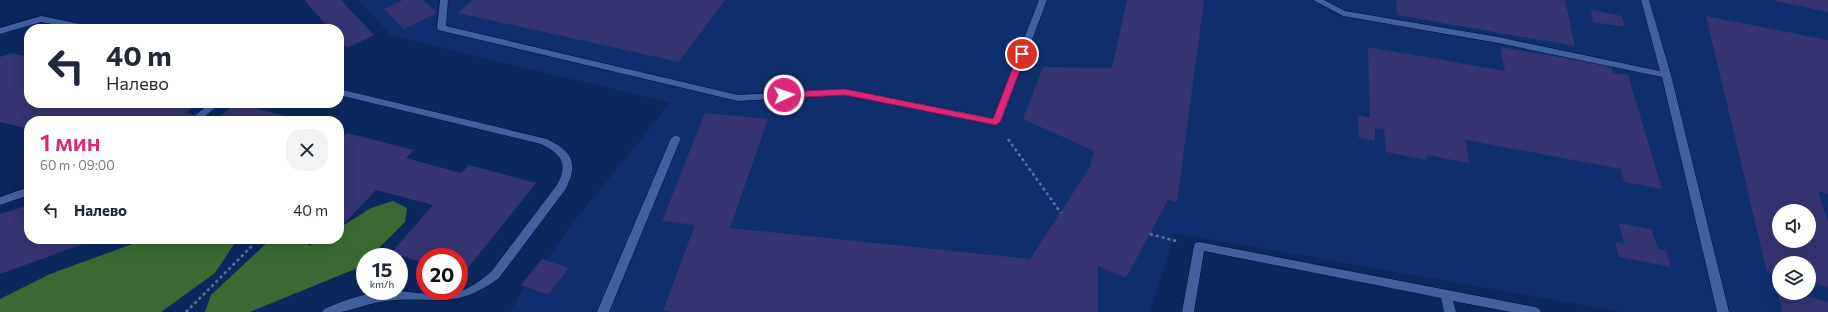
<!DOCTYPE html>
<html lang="ru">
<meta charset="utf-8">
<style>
body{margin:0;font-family:Commissioner,sans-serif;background:#f2f2f3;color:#1f2937;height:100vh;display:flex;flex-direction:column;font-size:15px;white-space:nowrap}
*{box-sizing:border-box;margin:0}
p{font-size:13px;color:#747a83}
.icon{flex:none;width:22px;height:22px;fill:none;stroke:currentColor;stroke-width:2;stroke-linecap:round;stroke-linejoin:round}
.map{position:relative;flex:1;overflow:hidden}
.sheet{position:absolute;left:24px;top:116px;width:320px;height:128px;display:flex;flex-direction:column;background:#fff;border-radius:16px;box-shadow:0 4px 16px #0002}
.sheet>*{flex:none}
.hud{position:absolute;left:24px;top:24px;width:320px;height:84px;border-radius:16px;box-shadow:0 4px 16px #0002;background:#fff;color:#1f2937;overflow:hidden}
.fabs{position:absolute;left:1772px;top:204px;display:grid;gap:8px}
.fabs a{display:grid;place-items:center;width:44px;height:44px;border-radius:50%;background:#fff;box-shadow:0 4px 16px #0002;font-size:20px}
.speed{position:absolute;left:356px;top:248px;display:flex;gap:8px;font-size:20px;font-weight:700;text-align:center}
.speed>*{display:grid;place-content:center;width:52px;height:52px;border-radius:50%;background:#fff;box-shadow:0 4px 16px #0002;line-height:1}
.speed small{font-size:10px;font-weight:400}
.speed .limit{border:6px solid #d22;background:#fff;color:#111}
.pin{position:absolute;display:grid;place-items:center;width:34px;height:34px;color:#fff;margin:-17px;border:2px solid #fff;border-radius:50%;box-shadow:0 1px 4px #0007}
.me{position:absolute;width:44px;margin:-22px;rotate:87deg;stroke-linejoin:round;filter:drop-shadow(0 0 3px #0008)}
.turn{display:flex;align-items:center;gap:14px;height:84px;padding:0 16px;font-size:18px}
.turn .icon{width:52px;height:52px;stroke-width:2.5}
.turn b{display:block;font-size:28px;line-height:34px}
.round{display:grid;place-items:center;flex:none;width:42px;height:42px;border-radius:16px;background:#f2f2f3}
.head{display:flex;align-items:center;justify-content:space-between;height:68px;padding:0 16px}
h1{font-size:24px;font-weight:600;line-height:30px;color:#db2777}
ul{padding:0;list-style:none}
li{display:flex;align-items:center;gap:12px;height:52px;padding:0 16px}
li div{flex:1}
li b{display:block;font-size:15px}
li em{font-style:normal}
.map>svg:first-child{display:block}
</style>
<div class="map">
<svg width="1828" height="312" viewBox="0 0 1828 312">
<rect width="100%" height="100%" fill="#0b285d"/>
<path fill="#0f2f6c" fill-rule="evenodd" d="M358 0H1828V312H1623L1175 233 1150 312H510L525 287 521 285 542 259 547 260 569 228 670 103 391 35ZM1779 211H1809V241H1779ZM1779 263H1809V293H1779Z"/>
<path fill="#396a33" d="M393 201 407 208 405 222 370 257H365V261L360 267 250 312H205L211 295 271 239H306L309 246 320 239H339V228L371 208Z
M146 239H235V243L215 273 161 312H0V299L50 274Z"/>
<path fill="#353370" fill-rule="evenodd" d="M304 0H341L374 35 347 48 339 39V29H330Z
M403 0H423L437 13 404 29 384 9Z
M472 0H725L679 62 458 13Z
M1127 0H1204L1177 202 1168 200 1126 278 1098 266V312H675L663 311 695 225 662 221 705 113 768 119 730 228 1030 259 1090 167 1094 151 1023 119 1043 67 1112 68Z
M1396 0H1565L1575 46 1397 15Z
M1775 0H1828V12L1775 1Z
M1591 10 1622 16 1625 27 1593 22Z
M1706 16 1828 40V194L1818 191 1828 223V287L1809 282V263H1779V275L1767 272ZM1779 211H1809V241H1779Z
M1368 47 1505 71 1500 47 1611 66 1613 73 1628 75 1662 189 1624 182 1621 169 1466 140 1469 163 1427 155V160L1386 152 1384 129 1375 128V141L1359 138 1358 115 1370 118Z
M11 53 29 57V103H197L186 113 216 120 236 103 297 119 295 121H29V129L0 122V57Z
M347 133 414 150 406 158 461 173 469 165 536 183 463 274 459 273V257H425V263L391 253 433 205 376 190 339 229V140Z
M29 205V239H97L0 274V214Z
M1618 223 1651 229 1658 249 1666 251 1671 267 1619 257 1615 242 1625 244Z
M542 259 569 268 548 295 521 285Z
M1777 288 1779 289V293H1795L1828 302V312H1782Z"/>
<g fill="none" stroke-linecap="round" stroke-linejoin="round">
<path stroke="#294475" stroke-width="10" stroke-dasharray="10 5" stroke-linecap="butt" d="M194 121 200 116"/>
<defs>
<path id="minor" d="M440 0H448L446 26 738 95 845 89 993 118 1039 0H1047L1001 122 996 125 845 95 738 101 438 30 437 28Z
M1313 0H1324L1345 11 1498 37 1660 71 1641 0H1649L1671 75 1729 312H1717L1662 77 1498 43 1343 16Z
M41 16 90 26 94 29H77L41 22 0 34V28Z
M339 89 547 139C573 152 579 164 565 190L499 278C452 312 437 295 386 301 370 303 356 309 341 312 335 312 328 312 322 312L324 309C345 300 367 292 389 291 413 290 443 300 466 289 475 285 483 278 491 272L557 185C569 163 561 154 541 144L339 95Z
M210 103H221L203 118H197L195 116 197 114Z
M676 135 681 138 609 312H597L671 138Z
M29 187V195L0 205V197Z
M1199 242 1535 307 1539 309 1541 312H1511L1453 301 1456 312H1444L1441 298 1204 251 1194 312H1182L1194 246 1195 243Z"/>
</defs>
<use href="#minor" stroke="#000c41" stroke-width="1"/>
<path stroke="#5a729c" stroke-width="2.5" stroke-dasharray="3 3" stroke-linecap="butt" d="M1008 139 1061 213
M1150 234 1176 241
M186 312 253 245 251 239"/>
<use href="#minor" fill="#41619c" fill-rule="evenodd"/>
</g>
<path fill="#db2777" stroke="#8e194d" d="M1022 52 1026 54 1000 122 996 125 845 95 784 98 780 95 784 92 845 89 993 119 1018 54Z"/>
</svg>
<div class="fabs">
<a><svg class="icon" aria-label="sound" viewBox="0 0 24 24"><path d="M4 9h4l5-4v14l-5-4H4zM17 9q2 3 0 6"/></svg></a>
<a><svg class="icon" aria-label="layers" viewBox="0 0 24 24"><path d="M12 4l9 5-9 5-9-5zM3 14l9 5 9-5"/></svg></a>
</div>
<div class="speed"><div>15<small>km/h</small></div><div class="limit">20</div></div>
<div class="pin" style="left:1022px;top:54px;background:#d93025"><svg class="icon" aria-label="arrive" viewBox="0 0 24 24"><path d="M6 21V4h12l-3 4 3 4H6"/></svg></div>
<svg class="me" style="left:784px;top:95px" viewBox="-20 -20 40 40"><circle r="17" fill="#db2777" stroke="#fff" stroke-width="3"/><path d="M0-11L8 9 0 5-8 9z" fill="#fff"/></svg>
<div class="hud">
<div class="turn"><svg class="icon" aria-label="left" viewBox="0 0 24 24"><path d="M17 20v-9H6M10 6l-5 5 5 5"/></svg><div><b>40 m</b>Налево</div></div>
</div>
<section class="sheet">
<div class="head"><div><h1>1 мин</h1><p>60 m · 09:00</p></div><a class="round"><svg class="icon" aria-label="close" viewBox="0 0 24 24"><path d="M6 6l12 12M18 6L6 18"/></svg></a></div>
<ul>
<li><svg class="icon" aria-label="left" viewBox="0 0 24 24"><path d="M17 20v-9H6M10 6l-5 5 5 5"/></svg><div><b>Налево</b></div><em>40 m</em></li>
</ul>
</section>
</div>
